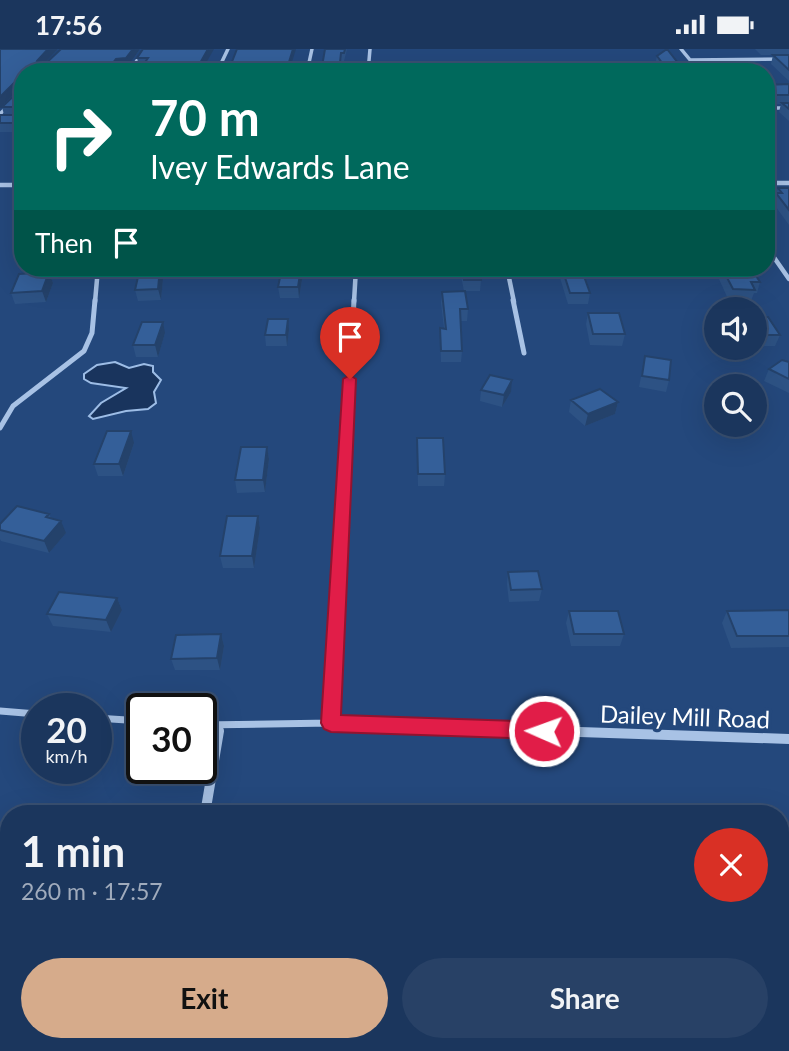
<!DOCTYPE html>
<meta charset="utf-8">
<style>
body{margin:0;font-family:Lato,sans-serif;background:#284166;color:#f1f3f6;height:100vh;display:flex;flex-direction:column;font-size:26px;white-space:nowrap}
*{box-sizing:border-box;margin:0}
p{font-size:23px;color:#a0abbc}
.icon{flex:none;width:38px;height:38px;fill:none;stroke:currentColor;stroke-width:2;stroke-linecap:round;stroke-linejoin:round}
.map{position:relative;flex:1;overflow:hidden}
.details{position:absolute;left:0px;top:756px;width:789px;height:247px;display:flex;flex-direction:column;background:#1b365d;border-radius:28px 28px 0 0;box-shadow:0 7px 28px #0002,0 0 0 2px #395072}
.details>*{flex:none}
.hud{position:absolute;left:14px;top:14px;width:761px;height:214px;border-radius:28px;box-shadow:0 7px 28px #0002,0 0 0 2px #395072;background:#00695c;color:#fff;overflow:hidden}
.buttons{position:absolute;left:704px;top:248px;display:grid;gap:14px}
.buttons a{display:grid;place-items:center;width:63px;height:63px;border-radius:50%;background:#1b365d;box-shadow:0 7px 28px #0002,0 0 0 2px #395072;font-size:35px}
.speed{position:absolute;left:21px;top:644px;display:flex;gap:14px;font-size:35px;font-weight:700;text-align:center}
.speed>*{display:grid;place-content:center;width:91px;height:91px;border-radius:50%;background:#1b365d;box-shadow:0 7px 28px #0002,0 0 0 2px #395072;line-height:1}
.speed small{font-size:18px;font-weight:400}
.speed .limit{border:4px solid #111;border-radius:10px;background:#fff;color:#111}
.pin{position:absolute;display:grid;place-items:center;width:60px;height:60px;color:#fff;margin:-72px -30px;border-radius:50% 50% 50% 0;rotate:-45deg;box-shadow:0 0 7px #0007}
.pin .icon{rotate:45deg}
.me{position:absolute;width:77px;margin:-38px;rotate:272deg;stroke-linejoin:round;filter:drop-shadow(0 0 5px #0008)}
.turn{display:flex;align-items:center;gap:24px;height:147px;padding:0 21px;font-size:32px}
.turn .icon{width:91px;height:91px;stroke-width:2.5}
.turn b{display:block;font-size:49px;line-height:60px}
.then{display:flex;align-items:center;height:66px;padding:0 21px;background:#0003;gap:14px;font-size:26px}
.round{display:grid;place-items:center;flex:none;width:74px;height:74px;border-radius:37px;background:#284166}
.head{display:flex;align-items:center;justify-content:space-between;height:119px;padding:0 21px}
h1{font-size:42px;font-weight:700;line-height:52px}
.action{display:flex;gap:14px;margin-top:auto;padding:14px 21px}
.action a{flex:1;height:80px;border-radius:42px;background:#d6ab8b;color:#111;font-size:28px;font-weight:700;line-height:80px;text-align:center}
.action a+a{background:#284166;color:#f1f3f6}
.status{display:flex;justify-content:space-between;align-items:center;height:49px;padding:0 35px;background:#1b365d;direction:ltr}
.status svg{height:19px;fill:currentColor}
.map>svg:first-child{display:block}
</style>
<div class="status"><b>17:56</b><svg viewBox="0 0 49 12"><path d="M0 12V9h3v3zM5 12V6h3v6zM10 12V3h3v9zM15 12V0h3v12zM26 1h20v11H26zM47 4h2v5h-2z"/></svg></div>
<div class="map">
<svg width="789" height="1002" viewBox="0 0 789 1002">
<rect width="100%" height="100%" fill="#24487c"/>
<path fill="#19345d" stroke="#9dbde6" stroke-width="2" d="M115 313 129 319 144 315 153 317V323L161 331 154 343 156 354 148 360 126 362 93 370 89 367 101 354 126 339 91 334 84 330V325L97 316Z"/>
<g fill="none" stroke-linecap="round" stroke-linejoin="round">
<path stroke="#a8c2e5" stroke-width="3.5" d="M681 0 700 23
M690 11 789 10
M129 23 145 0
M217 23 228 0
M307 23 312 0
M368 23 370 0
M766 59H789
M0 65 23 42"/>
<path stroke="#a8c2e5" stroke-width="4.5" d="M766 134H789
M0 136H23
M766 197 789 230
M507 219 514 253
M95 253 98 219
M354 253 356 219"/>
<path stroke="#a8c2e5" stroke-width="5" d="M513 251 524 304
M0 379 13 357 84 302 92 284 95 251
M344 439 354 251"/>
<path stroke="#a8c2e5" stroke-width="7" d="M0 662 37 665
M96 669 142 672
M331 674 344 437
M201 676 331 674 600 683
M219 683 220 677"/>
<path stroke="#a8c2e5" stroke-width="10" d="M550 682 789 690
M205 765 219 682
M166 1002 167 994"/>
</g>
<path fill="#2d5284" d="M0 0H58L41 18H42L61 0H140L128 17 117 18 114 23H23V83H0V66H4L2 58 21 39H20L0 59Z
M214 0 142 17H139L137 9Z
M347 0 344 12H342L321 23Z
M755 0H789V32L771 15 773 6H775H761Z
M657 7 685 23H661L655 16Z
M789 35V72L779 63 781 55H769L766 53V36Z
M778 139H789V176L773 154Z
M164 219 161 251 138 252 135 241Z
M282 219H304L299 249H280L278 238Z
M462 219H479L481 231 480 242H464L461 227Z
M557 219H581L590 244 588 255H568Z
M714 219H751L760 233 757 244H754L751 252H729Z
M49 223 53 234 46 253 15 255 11 244Z
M442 243 468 260 467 272H460L462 302 461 313H441L440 279H444L441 254Z
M588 264 625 285 622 297 590 296 586 275Z
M754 268 780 286 775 297H754Z
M289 281 287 297H266L265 286Z
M165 284 158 308H136L133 296Z
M645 307 669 331 666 343 639 338Z
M789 313V344L764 332 769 320Z
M481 341 511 343 502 358 480 352Z
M571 351 618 353 615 365 585 377 569 363Z
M417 389 445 425 444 437H418Z
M134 394 123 427H98L94 415Z
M267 398 269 410 265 443 237 444 235 431Z
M49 465 51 469 66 484 49 504 1 492 0 490V475Z
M258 467 260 479 254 519H223L220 507Z
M508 523 542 540 539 552 509 553 507 535Z
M117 549 122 561 111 583 53 577 47 565Z
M789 561V598L731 599 722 574 727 562Z
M569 562 624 585 620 597H571L566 574Z
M221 585 224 597 220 621H175L171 610Z
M780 788H789V844L780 854Z"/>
<path fill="#24426b" d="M48 0H58L39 20 36 18 37 12Z
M133 0H140L128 17 117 18 114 23H106L116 10Z
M208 0H214L201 23H195Z
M293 0H296L289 23H286Z
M17 31 20 39 0 59V48Z
M160 219H164L161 251 158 240Z
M301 219H304L299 249 298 238Z
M49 223 53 234 46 253 42 242Z
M288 270 289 281 287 297 286 286Z
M163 273 165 284 158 308 155 296Z
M512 331 511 343 502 358 504 346Z
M618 353 615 365 585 377 588 365Z
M131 382 134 394 123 427 119 415Z
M267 398 269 410 265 443 263 431Z
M258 467 260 479 254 519 252 507Z
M61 472 66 484 49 504 44 492Z
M117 549 122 561 111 583 106 571Z
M221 585 224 597 220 621 217 609Z"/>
<path fill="#345f99" stroke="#24426b" stroke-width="2" d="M0 0H48L37 12 36 18H42L61 0H133L126 9 116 10 106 23H23V31H17L0 48Z
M143 0H208L195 23H138L148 9H137Z
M237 0H293L286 23H228Z
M325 0H345L344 4H341L339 23H321Z
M667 0 685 23H669L657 7Z
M773 6H789V21Z
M789 35V46H771L766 42V36Z
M23 38V59L22 58H2Z
M782 54H789V60Z
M0 66H23V74H0Z
M778 139H789V161L776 144H782Z
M140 219H160L158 240 135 241Z
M282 219H301L298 238H278Z
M462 219H479L481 231H464Z
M562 219H581L590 244H570Z
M722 219H751L760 233H751L755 241 733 240Z
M49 223 42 242 11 244 19 225Z
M465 242 468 260H460L462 302H441L440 279 446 280 442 243Z
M588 264H619L625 285H593Z
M754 268H768L780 286H758L754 280Z
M268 270H288L286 286H265Z
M142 273H163L155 296H133Z
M645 307 671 311 669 331 642 327Z
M782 311 789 313V330L769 320Z
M490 326 512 331 504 346 481 341Z
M600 340 618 353 588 365 571 351Z
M107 382H131L119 415H94Z
M417 389H443L445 425H418Z
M241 398H267L263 431H235Z
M17 457 49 465 46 468 61 472 44 492 0 481V475Z
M227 467H258L252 507H220Z
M538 522 542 540 511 541 508 523Z
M59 543 117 549 106 571 47 565Z
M789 561V587H737L727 562Z
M569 562H618L624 585H574Z
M221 585 217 609 171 610 176 586Z
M780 788H789V840L780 839Z"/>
<path fill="#e11d48" stroke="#92132f" stroke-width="2" d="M350 326 356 330 341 666 544 673 551 676 554 682 551 688 544 690 331 683 324 680 321 674 343 330Z"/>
<g text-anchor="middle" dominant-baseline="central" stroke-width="7" stroke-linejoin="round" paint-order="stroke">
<g font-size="24" fill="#fff" stroke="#24487c">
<text transform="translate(685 667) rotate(2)">Dailey Mill Road</text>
</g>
</g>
</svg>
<div class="buttons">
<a><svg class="icon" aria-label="sound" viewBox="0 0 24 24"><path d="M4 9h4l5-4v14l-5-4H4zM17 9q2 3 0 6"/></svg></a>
<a><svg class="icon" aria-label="search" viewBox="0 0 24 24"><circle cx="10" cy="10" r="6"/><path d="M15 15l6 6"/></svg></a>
</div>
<div class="speed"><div>20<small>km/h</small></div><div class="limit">30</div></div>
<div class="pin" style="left:350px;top:330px;background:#d93025"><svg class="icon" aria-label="arrive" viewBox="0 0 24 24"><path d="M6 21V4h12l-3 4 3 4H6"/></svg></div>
<svg class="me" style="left:544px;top:682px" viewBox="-20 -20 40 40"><circle r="17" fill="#e11d48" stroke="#fff" stroke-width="3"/><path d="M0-11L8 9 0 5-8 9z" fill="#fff"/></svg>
<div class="hud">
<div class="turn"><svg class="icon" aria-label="right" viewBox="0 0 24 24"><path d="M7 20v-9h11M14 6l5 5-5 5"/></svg><div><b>70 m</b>Ivey Edwards Lane</div></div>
<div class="then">Then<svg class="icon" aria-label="arrive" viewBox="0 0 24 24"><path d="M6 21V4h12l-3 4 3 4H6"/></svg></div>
</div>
<section class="details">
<div class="head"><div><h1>1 min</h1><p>260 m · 17:57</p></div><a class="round" style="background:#d93025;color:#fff"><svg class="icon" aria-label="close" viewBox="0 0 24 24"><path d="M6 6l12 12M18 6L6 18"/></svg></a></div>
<div class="action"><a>Exit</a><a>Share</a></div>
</section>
</div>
